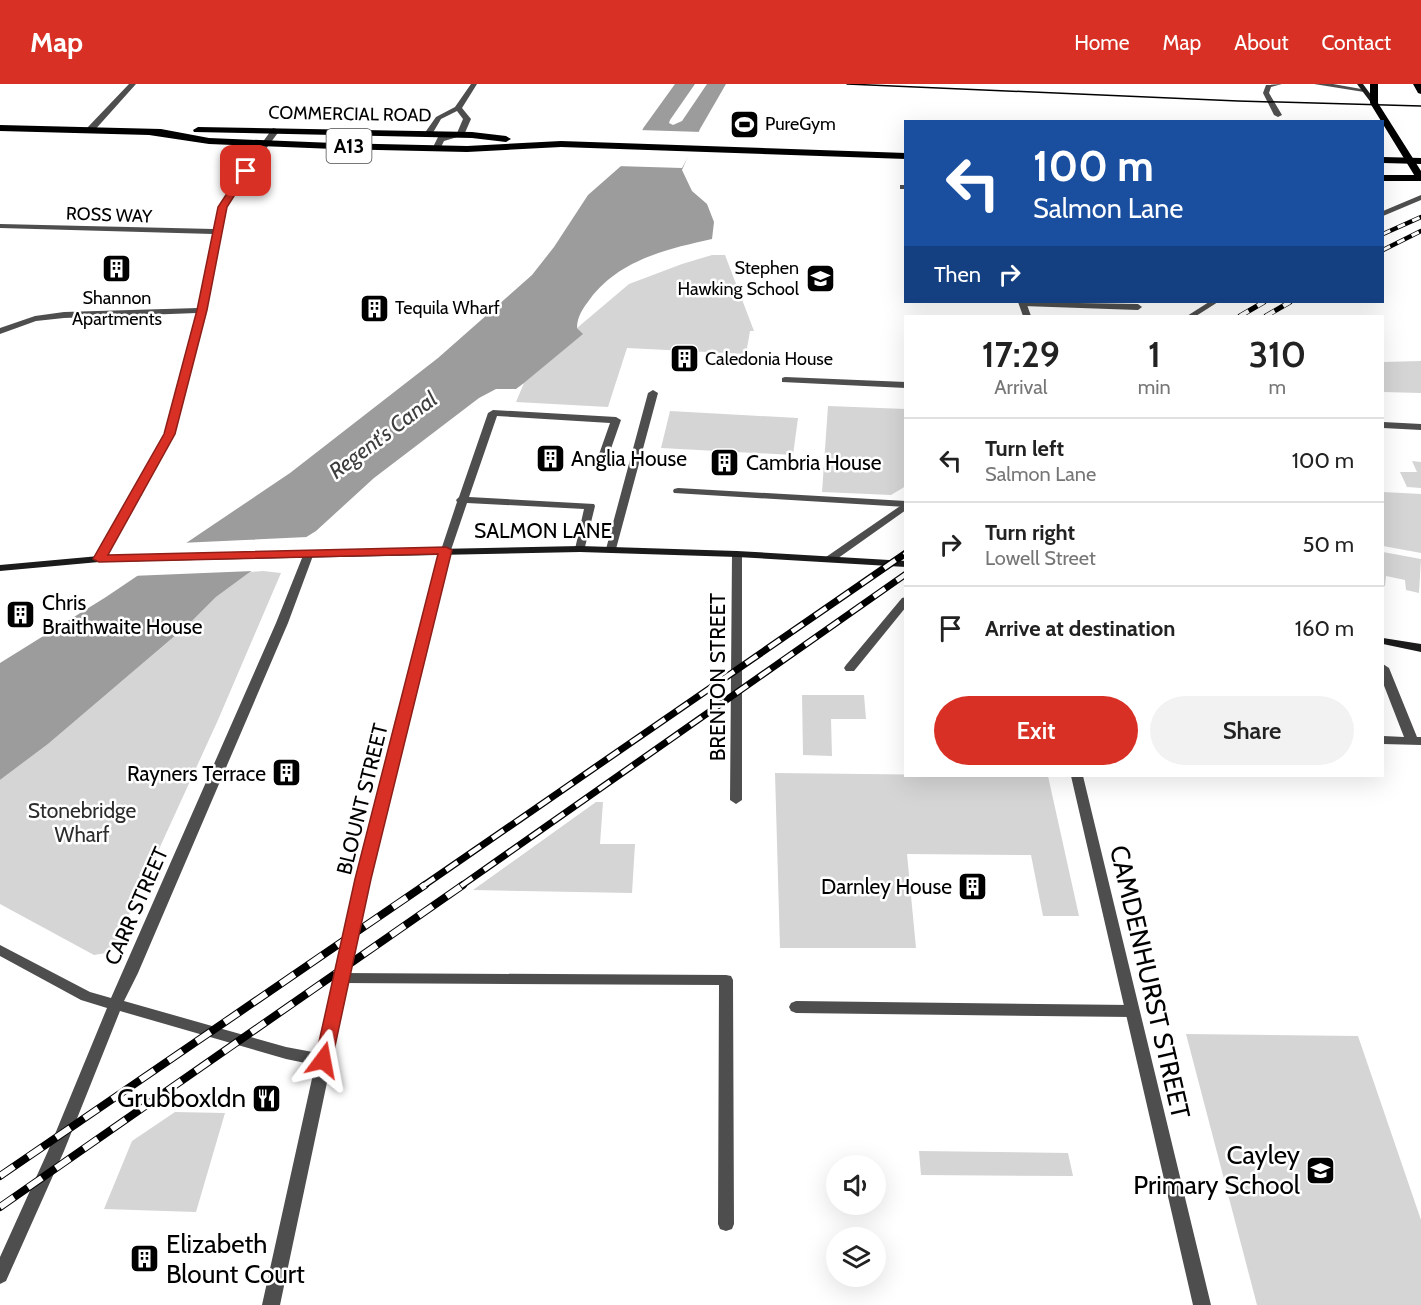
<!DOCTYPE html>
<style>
body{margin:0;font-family:Cabin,sans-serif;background:#f2f2f2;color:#222;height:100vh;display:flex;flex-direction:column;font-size:22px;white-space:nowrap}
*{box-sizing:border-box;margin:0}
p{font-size:20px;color:#767676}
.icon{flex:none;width:33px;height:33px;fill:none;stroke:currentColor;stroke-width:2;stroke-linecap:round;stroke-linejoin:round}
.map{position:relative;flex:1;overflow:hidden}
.side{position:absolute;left:904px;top:231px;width:480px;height:462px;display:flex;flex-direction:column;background:#fff;border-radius:0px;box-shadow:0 6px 24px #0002}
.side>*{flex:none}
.top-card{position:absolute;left:904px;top:36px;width:480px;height:183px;border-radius:0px;box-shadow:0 6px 24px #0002;background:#1a4fa0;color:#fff;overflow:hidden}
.tools{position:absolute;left:826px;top:1071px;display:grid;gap:12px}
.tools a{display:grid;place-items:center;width:60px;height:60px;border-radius:50%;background:#fff;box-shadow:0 6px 24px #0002;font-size:30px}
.pin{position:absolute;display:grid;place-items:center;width:51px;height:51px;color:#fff;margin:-26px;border-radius:12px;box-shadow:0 3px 9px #0006}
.me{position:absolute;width:66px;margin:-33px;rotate:13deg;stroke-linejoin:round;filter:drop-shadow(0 0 4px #0008)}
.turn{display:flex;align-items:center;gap:21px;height:126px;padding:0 30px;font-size:27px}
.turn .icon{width:78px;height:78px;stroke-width:2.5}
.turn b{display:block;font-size:42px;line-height:51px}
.then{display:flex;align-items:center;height:57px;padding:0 30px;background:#0003;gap:12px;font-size:22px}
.eta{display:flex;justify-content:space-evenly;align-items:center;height:102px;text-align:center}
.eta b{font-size:36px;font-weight:600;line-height:42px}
.button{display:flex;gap:12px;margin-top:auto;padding:12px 30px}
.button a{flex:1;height:69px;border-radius:36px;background:#d93025;color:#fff;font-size:24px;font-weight:600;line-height:69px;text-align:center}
.button a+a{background:#f2f2f2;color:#222}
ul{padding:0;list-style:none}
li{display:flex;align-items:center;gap:18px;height:84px;padding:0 30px;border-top:2px solid #e0e0e0}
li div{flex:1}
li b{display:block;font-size:22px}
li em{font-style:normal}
header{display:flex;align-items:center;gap:36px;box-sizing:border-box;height:84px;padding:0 30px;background:#d93025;color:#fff}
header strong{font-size:28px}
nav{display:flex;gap:33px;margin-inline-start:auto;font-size:21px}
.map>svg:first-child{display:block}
</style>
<header>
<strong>Map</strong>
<nav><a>Home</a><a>Map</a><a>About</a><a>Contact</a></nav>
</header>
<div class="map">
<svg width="1421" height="1221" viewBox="0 0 1421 1221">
<rect width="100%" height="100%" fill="#fff"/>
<path fill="#d5d5d5" d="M712 171H725L754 247H750L746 270 627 264 608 323 516 318 524 299 582 250 577 244 629 200 682 180Z
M1421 277V309L1383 308V278Z
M828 322 906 325V402L891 411 822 408Z
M670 327 798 334 793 371 661 364Z
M1412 377 1421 378V404L1407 403 1400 388H1417Z
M1383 408 1421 410V469L1383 462Z
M1383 468 1421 475 1419 509 1406 506 1405 496 1386 492 1385 502H1383Z
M263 487 281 489 218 636 112 868 94 871 0 820V696L48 660 190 539 216 513 250 488Z
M802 611H864L866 635H831L832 672 803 671Z
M775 689 1048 692 1079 832H1043L1031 771 907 770 916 864H780Z
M596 718H603L600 760H635L632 809 473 806Z
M1186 950 1358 952 1421 1136V1221H1257Z
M175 1028 225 1029 196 1128 104 1125 132 1057Z
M919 1067 1068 1069 1073 1092 921 1091Z"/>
<path fill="#9c9c9c" d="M675 0H695L670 36 669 39 673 41 682 37 707 0H726L700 45 682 86 692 107 707 120 714 138 712 155C667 165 619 176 590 215 583 224 577 233 577 244L583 250 524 299 516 305H496L479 314 374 394 316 447 250 488 216 513 190 539 48 660 0 696V579L106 513 290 389 438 274 532 191 554 163 588 111 621 82 644 43Z"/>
<path fill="#fff" d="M639 46 702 48 682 84 616 82Z
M307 453 253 487 131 492 180 459Z"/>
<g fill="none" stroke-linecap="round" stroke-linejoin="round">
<path fill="#4e4e4e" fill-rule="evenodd" d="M1282 0 1271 3 1269 9 1282 31 1278 33 1274 31 1263 9 1266 1Z
M1314 0H1333L1367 6 1364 8Z
M900 101H906V105H900Z
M1020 218 1138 220 1142 223 1138 226 1023 222 1020 221Z
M785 293 906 298V304L782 298V294Z
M493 326 616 333 621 336 607 376 602 379 597 376 610 339 497 332 469 413 594 420 595 422 584 467H576L575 465 584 425 467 419 451 466 446 469 441 466 457 418 456 416 459 413 488 329Z
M678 404 906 417V423L674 409 673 407 674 405Z
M906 513V523L854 587H846L844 584 846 581 902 514Z
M342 889 726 891 731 892 733 896 734 1140 732 1145 726 1147 720 1145 718 1140 719 901 342 899 337 898 335 894 337 890Z
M796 917 1131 921 1136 923 1138 927 1136 931 1131 933 796 929 791 927 789 923 791 919Z"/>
<path fill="#4e4e4e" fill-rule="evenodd" d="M129 0H136L93 48H87V44Z
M471 0H477L462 24 471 35 464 51 444 57 439 67H433L432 65 438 53 457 49 463 35 457 27 441 35 431 52 424 50 436 33 455 23Z
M273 44 280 46 242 97 227 123 206 226 175 350 104 475 103 477H95L94 475 165 350 197 229 64 234 36 237 0 250V244L35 232 64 228 198 224 213 150 0 144V140L214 145 219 123 234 97Z
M1421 111V116L1383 132V127Z
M1018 218H1026L1031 232H1023Z
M1209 218H1218L1196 232H1187Z
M653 306 658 309 616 465 615 467H607L606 465 648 309Z
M1383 338 1421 340V346L1383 344Z
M906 418V426L834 477H826L825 475 826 473Z
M446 463 451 466 370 795 280 1221H262L315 981 286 975 120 927 64 1067 6 1197 0 1200V1173L48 1067 107 924 81 916 0 872V861L90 908 111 914 276 539 304 469 305 467H313L314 469 288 539 138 889 124 917 286 963 318 969 356 795 441 466Z
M737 467 742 470V716L736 720 730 716 732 470Z
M1383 580 1389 584 1417 653H1421V661L1383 660V652L1404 653 1383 599Z
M1071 692H1083L1211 1221H1193Z"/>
<path fill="#1b1b1b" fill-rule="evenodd" d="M1357 0H1363L1377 19 1376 20H1372Z
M580 462 737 467 906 477V483L737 473 580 468 99 478 0 487V481L99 472Z
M1383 554 1421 560V568L1383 560Z"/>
<path fill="#000" fill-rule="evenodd" d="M1370 0H1378V19L1421 87V97L1416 94 1370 19Z
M1413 0H1421V10L1418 9Z"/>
<path fill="#000" fill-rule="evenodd" d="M0 41 161 45 209 54 334 59 467 62 561 57 906 69V75L561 63 467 68 334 65 209 60 149 51 0 47Z
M198 43 472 48 506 52 511 55 506 58 472 54 194 48 193 46Z
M1383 73 1421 74V80L1383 79Z
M1383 91H1421V97H1383Z"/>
<path stroke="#000" stroke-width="1.5" d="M847 0 1238 17 1421 22"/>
<defs>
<path id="rail-far3" d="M1383 150 1421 133
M1383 166 1421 147"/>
<path id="rail-far2" d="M1240 232 1264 218
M1266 232 1290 218
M904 471 906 469"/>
<path id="rail-far1" d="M423 802 906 469
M461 802 906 490"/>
<path id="rail" d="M0 1092 425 801
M0 1123 463 801"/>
</defs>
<use href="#rail-far3" stroke="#000" stroke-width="4.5"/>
<use href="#rail-far2" stroke="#000" stroke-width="5"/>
<use href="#rail-far1" stroke="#000" stroke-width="7"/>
<use href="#rail" stroke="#000" stroke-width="8"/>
<use href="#rail-far3" stroke="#fff" stroke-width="3" stroke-dasharray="8" stroke-linecap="butt"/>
<use href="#rail-far2" stroke="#fff" stroke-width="4" stroke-dasharray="10" stroke-linecap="butt"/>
<use href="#rail-far1" stroke="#fff" stroke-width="4.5" stroke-dasharray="14" stroke-linecap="butt"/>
<use href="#rail" stroke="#fff" stroke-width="6" stroke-dasharray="17" stroke-linecap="butt"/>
</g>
<path fill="#d93025" stroke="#8d1f18" stroke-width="1.5" d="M246 84 250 87 227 123 207 226 175 350 108 471 446 463 452 466 371 795 332 976 329 981 323 983 317 981 315 976 355 795 438 470 99 478 93 475 164 350 197 226 218 123 243 85Z"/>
<defs>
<symbol id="stadium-square" viewBox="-11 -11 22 22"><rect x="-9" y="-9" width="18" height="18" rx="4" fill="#000" stroke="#fff"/><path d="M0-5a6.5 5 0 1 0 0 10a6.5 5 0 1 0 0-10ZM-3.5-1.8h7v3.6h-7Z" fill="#fff"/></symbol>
<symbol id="building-square" viewBox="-11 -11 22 22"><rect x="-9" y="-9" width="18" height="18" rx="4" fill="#000" stroke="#fff"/><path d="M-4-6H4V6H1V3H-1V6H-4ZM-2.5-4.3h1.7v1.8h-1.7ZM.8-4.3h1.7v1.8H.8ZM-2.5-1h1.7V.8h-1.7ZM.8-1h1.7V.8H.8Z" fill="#fff"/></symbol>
<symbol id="school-square" viewBox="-11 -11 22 22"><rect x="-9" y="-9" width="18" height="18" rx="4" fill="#000" stroke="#fff"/><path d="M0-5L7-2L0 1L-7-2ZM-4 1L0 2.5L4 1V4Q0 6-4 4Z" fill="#fff"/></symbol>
<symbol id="restaurant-square" viewBox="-11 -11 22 22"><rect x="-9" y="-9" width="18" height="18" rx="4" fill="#000" stroke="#fff"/><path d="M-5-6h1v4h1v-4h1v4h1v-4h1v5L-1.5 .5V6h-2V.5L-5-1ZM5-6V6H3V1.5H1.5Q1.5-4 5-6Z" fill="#fff"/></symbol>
</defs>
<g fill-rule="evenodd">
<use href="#stadium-square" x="728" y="24" width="33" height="33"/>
<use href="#building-square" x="100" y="168" width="33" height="33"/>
<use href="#school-square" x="804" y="178" width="33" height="33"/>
<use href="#building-square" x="358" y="208" width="33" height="33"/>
<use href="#building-square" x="668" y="258" width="33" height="33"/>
<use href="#building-square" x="534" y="358" width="33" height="33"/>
<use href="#building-square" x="708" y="362" width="33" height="33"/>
<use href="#building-square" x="4" y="514" width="33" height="33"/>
<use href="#building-square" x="270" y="672" width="33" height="33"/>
<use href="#building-square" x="956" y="786" width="33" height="33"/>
<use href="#restaurant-square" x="250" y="998" width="33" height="33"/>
<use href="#school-square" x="1304" y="1070" width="33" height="33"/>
<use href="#building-square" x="128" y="1158" width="33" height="33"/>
</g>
<g text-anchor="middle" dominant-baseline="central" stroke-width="5" stroke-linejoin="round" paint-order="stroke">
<g font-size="18" fill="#000" stroke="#fff">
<text transform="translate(350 30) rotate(1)">COMMERCIAL ROAD</text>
<text transform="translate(109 131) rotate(2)">ROSS WAY</text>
</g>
<g font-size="18" fill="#000" stroke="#fff" text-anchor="start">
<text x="765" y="40">PureGym</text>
<text x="799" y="184" text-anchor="end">Stephen<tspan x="799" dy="21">Hawking School</tspan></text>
<text x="117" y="214" text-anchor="middle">Shannon<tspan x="117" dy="21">Apartments</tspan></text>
<text x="395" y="224">Tequila Wharf</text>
<text x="705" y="275">Caledonia House</text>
</g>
<rect fill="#fff" stroke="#4c4c4c" stroke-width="1.5" x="326.5" y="45" width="45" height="34" rx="4.5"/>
<g font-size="20" font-weight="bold" fill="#000">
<text x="349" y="62">A13</text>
</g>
<g font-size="21" fill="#000" stroke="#fff" text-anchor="start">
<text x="571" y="374">Anglia House</text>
<text x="746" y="378">Cambria House</text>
<text x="42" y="518">Chris<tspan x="42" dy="24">Braithwaite House</tspan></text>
<text x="266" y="689" text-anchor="end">Rayners Terrace</text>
<text x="952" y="802" text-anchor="end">Darnley House</text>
</g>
<g font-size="21" fill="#000" stroke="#fff">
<text x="543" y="446">SALMON LANE</text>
<text transform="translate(717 593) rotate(-90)">BRENTON STREET</text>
<text transform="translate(362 715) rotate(-76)">BLOUNT STREET</text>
<text transform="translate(136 822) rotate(-66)">CARR STREET</text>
</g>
<g font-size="21" fill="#2c2c2c" stroke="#fff">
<text x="82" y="726">Stonebridge<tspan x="82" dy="24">Wharf</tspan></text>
</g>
<g font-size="22" font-style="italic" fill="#3d3d3d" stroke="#fff">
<text transform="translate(383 351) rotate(-37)">Regent's Canal</text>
</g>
<g font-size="26" fill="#000" stroke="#fff">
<text transform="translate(1150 898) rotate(77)">CAMDENHURST STREET</text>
</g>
<g font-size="26" fill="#000" stroke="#fff" text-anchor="end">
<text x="246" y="1014">Grubboxldn</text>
<text x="1300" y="1071">Cayley<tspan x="1300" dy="30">Primary School</tspan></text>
<text x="166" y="1160" text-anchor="start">Elizabeth<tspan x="166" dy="30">Blount Court</tspan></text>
</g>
</g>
</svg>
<div class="tools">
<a><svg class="icon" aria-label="sound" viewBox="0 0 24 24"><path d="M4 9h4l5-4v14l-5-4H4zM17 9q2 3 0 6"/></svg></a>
<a><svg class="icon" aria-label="layers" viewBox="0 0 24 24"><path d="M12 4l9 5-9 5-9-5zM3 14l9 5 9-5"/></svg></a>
</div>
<div class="pin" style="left:246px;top:87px;background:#d93025"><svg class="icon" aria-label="arrive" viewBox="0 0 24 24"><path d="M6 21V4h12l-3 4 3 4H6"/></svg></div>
<svg class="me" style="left:323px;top:976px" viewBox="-20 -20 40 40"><path d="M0-17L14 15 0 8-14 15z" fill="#d93025" stroke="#fff" stroke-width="4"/></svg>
<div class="top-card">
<div class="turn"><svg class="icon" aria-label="left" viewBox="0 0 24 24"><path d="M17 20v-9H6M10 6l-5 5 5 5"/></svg><div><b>100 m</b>Salmon Lane</div></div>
<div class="then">Then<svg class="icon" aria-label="right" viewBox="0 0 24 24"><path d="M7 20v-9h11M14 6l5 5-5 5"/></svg></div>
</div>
<section class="side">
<div class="eta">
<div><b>17:29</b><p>Arrival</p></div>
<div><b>1</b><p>min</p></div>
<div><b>310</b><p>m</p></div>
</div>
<ul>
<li><svg class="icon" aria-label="left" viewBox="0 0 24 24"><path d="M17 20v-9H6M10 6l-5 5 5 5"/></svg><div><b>Turn left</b><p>Salmon Lane</p></div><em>100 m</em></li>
<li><svg class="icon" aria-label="right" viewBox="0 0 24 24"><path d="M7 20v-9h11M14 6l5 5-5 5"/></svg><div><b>Turn right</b><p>Lowell Street</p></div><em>50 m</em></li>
<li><svg class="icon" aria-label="arrive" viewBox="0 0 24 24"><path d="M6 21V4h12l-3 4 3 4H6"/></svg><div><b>Arrive at destination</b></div><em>160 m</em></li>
</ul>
<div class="button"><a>Exit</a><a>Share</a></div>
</section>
</div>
